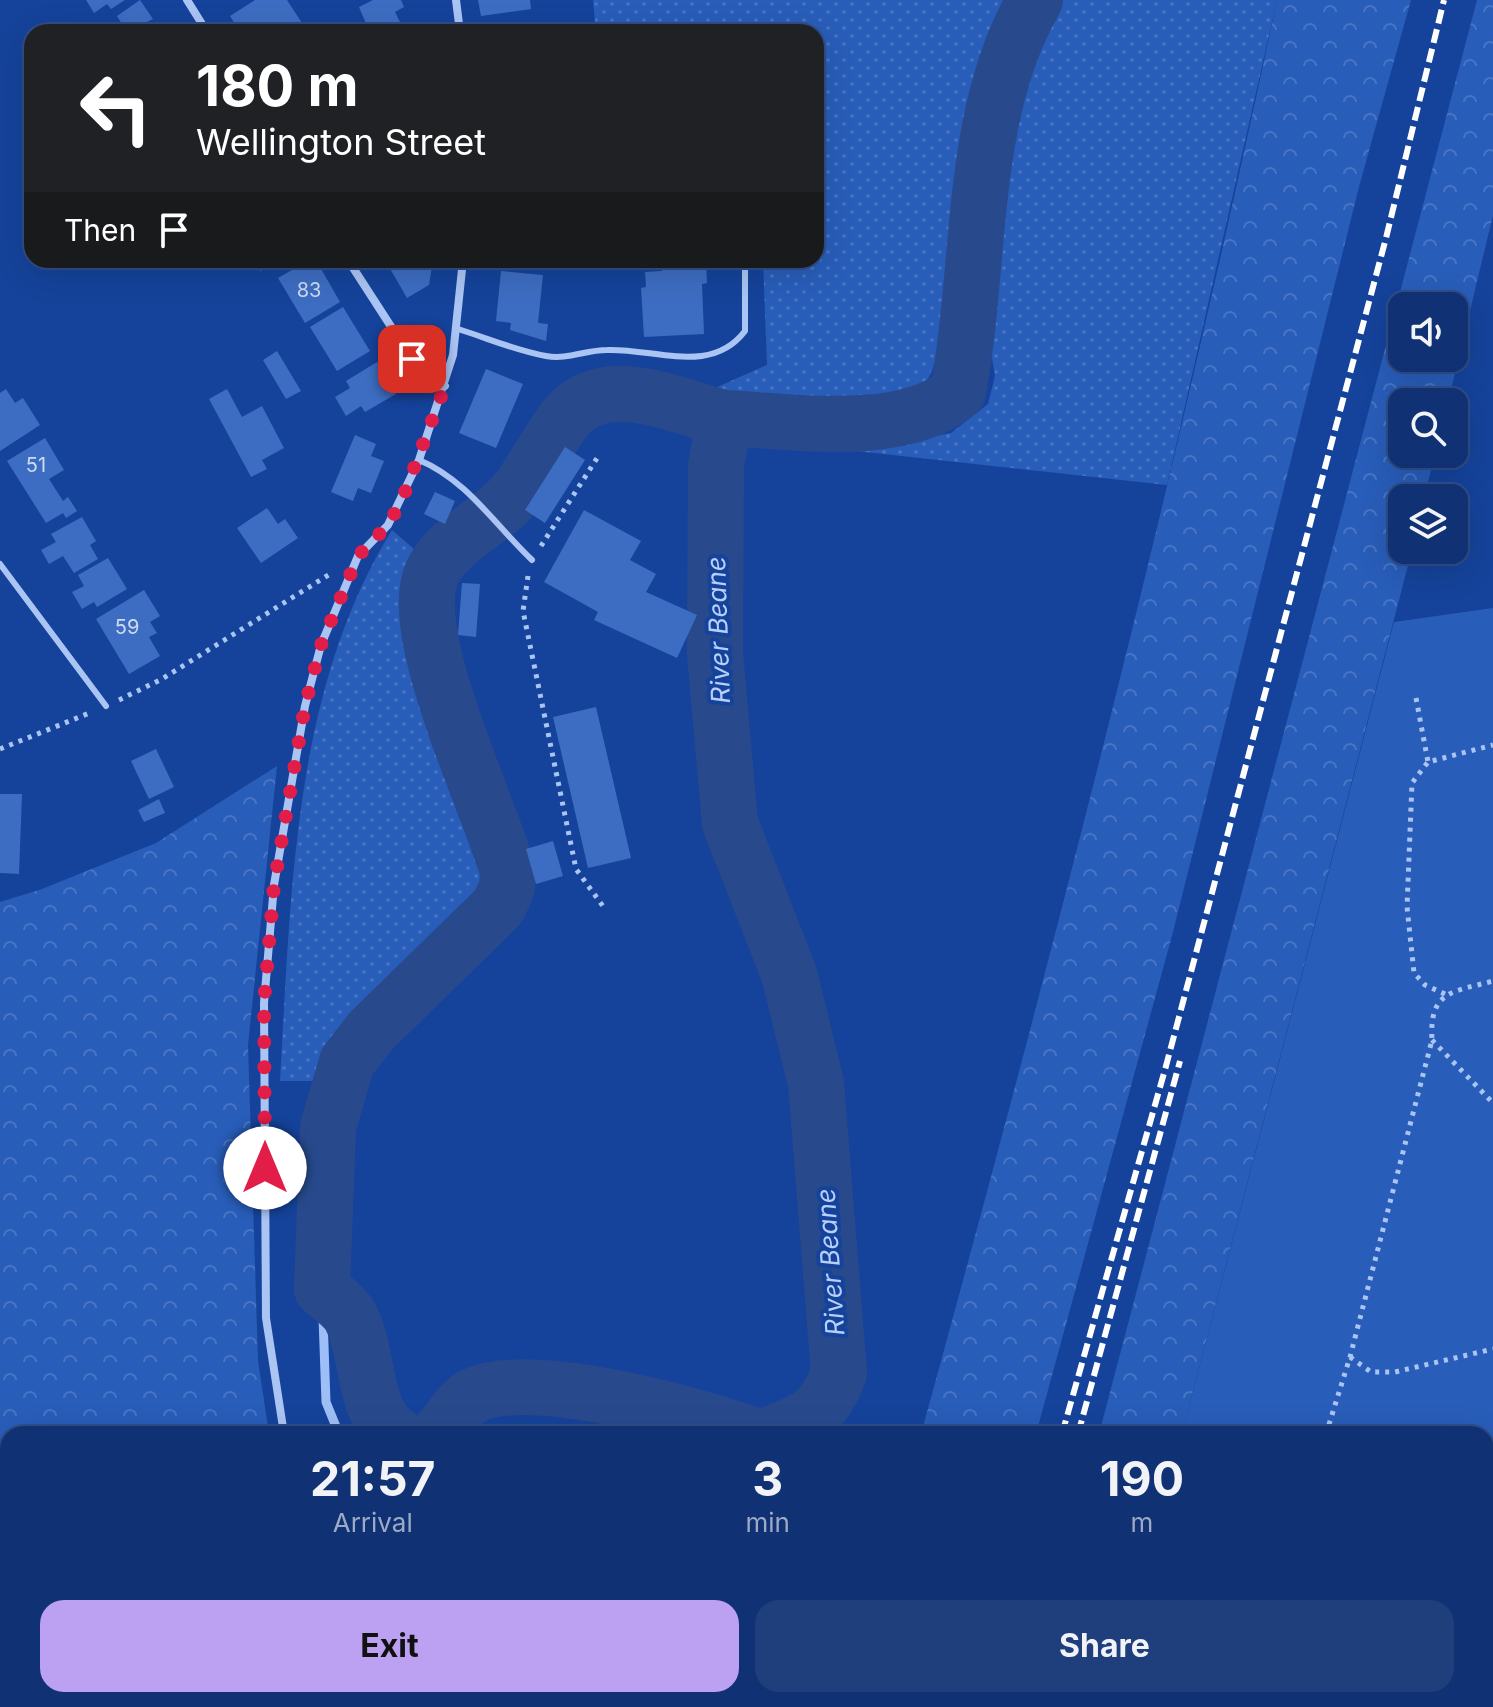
<!DOCTYPE html>
<style>
body{margin:0;font-family:Inter,sans-serif;background:#1e3e7c;color:#f1f3f6;height:100vh;display:flex;flex-direction:column;font-size:30px;white-space:nowrap}
*{box-sizing:border-box;margin:0}
p{font-size:26px;color:#9caac5}
.icon{flex:none;width:44px;height:44px;fill:none;stroke:currentColor;stroke-width:2;stroke-linecap:round;stroke-linejoin:round}
.map{position:relative;flex:1;overflow:hidden}
.drawer{position:absolute;left:0px;top:1426px;width:1494px;height:282px;display:flex;flex-direction:column;background:#103274;border-radius:24px 24px 0 0;box-shadow:0 8px 32px #0002,0 0 0 2px #304d86}
.drawer>*{flex:none}
.top-card{position:absolute;left:24px;top:24px;width:800px;height:244px;border-radius:24px;box-shadow:0 8px 32px #0002,0 0 0 2px #304d86;background:#202124;color:#fff;overflow:hidden}
.buttons{position:absolute;left:1388px;top:292px;display:grid;gap:16px}
.buttons a{display:grid;place-items:center;width:80px;height:80px;border-radius:16px;background:#103274;box-shadow:0 8px 32px #0002,0 0 0 2px #304d86;font-size:40px}
.pin{position:absolute;display:grid;place-items:center;width:68px;height:68px;color:#fff;margin:-34px;border-radius:16px;box-shadow:0 4px 12px #0006}
.me{position:absolute;width:88px;margin:-44px;rotate:0deg;stroke-linejoin:round;filter:drop-shadow(0 0 6px #0008)}
.turn{display:flex;align-items:center;gap:28px;height:168px;padding:0 40px;font-size:36px}
.turn .icon{width:104px;height:104px;stroke-width:2.5}
.turn b{display:block;font-size:56px;line-height:68px}
.then{display:flex;align-items:center;height:76px;padding:0 40px;background:#0003;gap:16px;font-size:30px}
.eta{display:flex;justify-content:space-evenly;align-items:center;height:136px;text-align:center}
.eta b{font-size:48px;font-weight:700;line-height:56px}
.button{display:flex;gap:16px;margin-top:auto;padding:16px 40px}
.button a{flex:1;height:92px;border-radius:24px;background:#bca0f2;color:#111;font-size:32px;font-weight:700;line-height:92px;text-align:center}
.button a+a{background:#1e3e7c;color:#f1f3f6}
.map>svg:first-child{display:block}
</style>
<div class="map">
<svg width="1493" height="1707" viewBox="0 0 1493 1707">
<defs>
<pattern id="grass-dots" width="8" height="8" patternUnits="userSpaceOnUse" patternTransform="scale(2)"><rect width="8" height="8" fill="#285db9"/><path d="M2 2h.1M6 6h.1" fill="none" stroke="#4875c4" stroke-width="1.8" stroke-linecap="round"/></pattern>
<pattern id="forest-crowns" width="20" height="18" patternUnits="userSpaceOnUse" patternTransform="scale(2)"><rect width="20" height="18" fill="#285db9"/><path d="M2 6a3 3 0 1 1 6 0M12 15a3 3 0 1 1 6 0" fill="none" stroke="#4875c4"/></pattern>
<pattern id="water-ripples" width="26" height="14" patternUnits="userSpaceOnUse" patternTransform="scale(2)"><rect width="26" height="14" fill="#284a8d"/><path d="M2 4q2-2 4 0t4 0M15 11q2-2 4 0t4 0" fill="none" stroke="#48659e"/></pattern>
</defs>
<rect width="100%" height="100%" fill="#15439b"/>
<path fill="url(#grass-dots)" d="M593 0H1018C986 50 971 113 960 171 952 210 946 357 927 380 911 399 790 410 763 407 741 405 719 399 697 396L767 365 763 260H816V32H596Z
M1058 0H1277L1167 485 856 451 951 433 988 404 995 376 985 317 998 180 1016 87 1030 48Z
M392 530 422 556 411 581V629L446 754 491 868C489 912 451 930 420 954 395 974 331 1051 324 1081H280C291 897 292 691 392 530Z
M0 1642 8 1646V1700H103L116 1707H0Z"/>
<path fill="url(#forest-crowns)" fill-rule="evenodd" d="M1277 0H1411L1360 183 1173 932 1036 1434H921C1052 959 1175 481 1277 0Z
M1477 0H1493V215L1448 402H1402V454H1435L1424 498H1402V550H1412L1182 1434H1099ZM1402 306H1454V358H1402Z
M277 766 248 1045 258 1361 269 1434H8V1646L0 1642V902L42 889 156 843Z
M103 1700H358L347 1707H116Z
M838 1700H956L954 1707H835Z
M1011 1700H1112L1110 1707H1008Z"/>
<path fill="#285db9" d="M1493 608V1480L1486 1482V1434H1182L1394 622Z"/>
<path fill="url(#water-ripples)" stroke="#9dbef6" stroke-width="2" d="M1486 1662 1493 1663V1707H1339L1340 1700H1486Z"/>
<g fill="none" stroke-linecap="round" stroke-linejoin="round">
<path stroke="#9dbef6" stroke-width="9" d="M322 1289 326 1402 339 1434
M499 1707 501 1700
M826 1707 828 1700"/>
<path stroke="#284a8d" stroke-width="56" d="M396 1434C363 1414 369 1354 352 1320 347 1308 332 1298 322 1289L328 1127 347 1062 371 1031 498 907 507 888 508 872C491 808 401 627 434 569 454 534 499 519 522 485 536 464 549 440 565 419 603 370 675 406 724 418
M438 1434C450 1422 459 1402 475 1395 530 1369 692 1414 750 1434
M771 1434C810 1419 823 1414 839 1373L816 1083 789 974 730 823 715 654 716 466 724 418C792 421 904 439 958 392 982 265 968 114 1035 0
M1061 1700 1074 1707"/>
</g>
<path fill="#3d6dc2" d="M86 0H125L111 9 107 4 94 13Z
M140 0 153 19 127 32 117 16Z
M255 0H287L302 23 289 32H240L230 16Z
M373 0H401L404 7 395 12 402 26 390 32H379L374 23 367 26 359 7Z
M478 0H530L531 9 481 16Z
M517 22 518 32H483L482 26Z
M253 260H286L260 271Z
M309 260H316L340 302 305 323 278 278Z
M385 260H429L432 266 429 285 407 298Z
M509 260H561V263L509 265Z
M661 260H706L707 283 702 284 704 334 644 337 641 288 646 287 645 272 662 271Z
M501 271 543 275 538 323 548 324 546 341 510 330 511 323 496 321Z
M343 307 370 351 337 371 310 327Z
M277 351 301 391 286 399 263 360Z
M377 362 396 394 365 412 361 406 346 416 335 397 350 388 346 381Z
M486 369 523 384 496 448 459 433Z
M6 389 15 403 23 398 40 425 0 451V393Z
M227 389 242 417 262 406 284 448 262 460 267 469 251 477 209 399Z
M355 435 376 444 371 456 384 461 371 493 358 488 353 501 331 492Z
M45 438 64 470 49 479 63 501 68 497 77 511 66 518 63 513 46 523 7 461Z
M565 447 585 460 545 523 525 510Z
M435 492 455 501 445 524 424 514Z
M267 508 278 524 285 519 298 538 261 563 237 528Z
M584 510 641 541 630 560 656 574 646 592 697 615 677 658 594 620 598 612 544 582Z
M82 517 96 541 90 545 98 559 74 573 63 556 49 564 41 550 56 542 51 534Z
M108 558 127 589 97 607 94 602 82 609 72 592 84 586 78 575Z
M462 583 480 584 476 637 458 635Z
M144 590 160 616 150 622 157 633 149 637 160 656 129 674 96 619Z
M596 707 631 858 588 868 553 717Z
M156 749 174 787 149 799 131 761Z
M0 794H22L19 874 0 873Z
M159 799 165 813 144 822 138 810Z
M553 841 563 876 536 884 526 849Z
M1486 1545 1493 1573 1486 1577Z"/>
<g fill="none" stroke-linecap="round" stroke-linejoin="round">
<path stroke="#aac4f3" stroke-width="5" stroke-dasharray="4 6" stroke-linecap="butt" d="M541 546 599 455
M528 576 523 611 576 869 605 909
M1416 698 1428 762
M119 700 162 679 330 574
M0 749 92 712
M1445 994 1425 985 1414 973 1407 907 1412 783 1428 762 1493 745
M1432 1040 1493 1103
M1350 1357 1371 1372H1395L1493 1349
M1326 1434 1350 1357 1432 1040C1429 990 1453 992 1493 981
M0 1681 8 1685
M46 1700 63 1707"/>
<path stroke="#aac4f3" stroke-width="6" d="M458 329C487 338 517 351 546 356 568 360 585 350 607 350 654 348 711 376 745 331V260
M419 460C467 480 495 525 532 560
M0 564 106 706
M1486 1502 1493 1499"/>
<path stroke="#aac4f3" stroke-width="8" d="M187 0 207 32
M456 0 460 32
M348 260 412 359 445 386
M284 1434 266 1318 264 1003 274 885 305 706 321 645 358 556 388 525 419 460 453 355 463 260
M403 1700 406 1707"/>
<path stroke="#fff" stroke-width="6" stroke-dasharray="14 6" stroke-linecap="butt" d="M1062 1434 1166 1066 1386 238 1444 0
M1078 1434 1180 1061
M978 1707 980 1700
M991 1707 993 1700"/>
</g>
<g fill="none" stroke-linecap="round" stroke-linejoin="round">
<path stroke="#e11d48" stroke-width="14" stroke-dasharray="0 25.2" d="M265 1168 264 1003 274 885 305 706 321 645 358 556 388 525 402 500 445 386 412 359"/>
</g>
<g text-anchor="middle" dominant-baseline="central" stroke-width="8" stroke-linejoin="round" paint-order="stroke">
<g font-size="20" fill="#cedaf0">
<text x="309" y="290">83</text>
<text x="36" y="465">51</text>
<text x="127" y="627">59</text>
</g>
<g font-size="26" font-style="italic" fill="#b7cff9" stroke="#15439b">
<text transform="translate(718 630) rotate(-92)">River Beane</text>
<text transform="translate(830 1262) rotate(-94)">River Beane</text>
</g>
</g>
</svg>
<div class="buttons">
<a><svg class="icon" aria-label="sound" viewBox="0 0 24 24"><path d="M4 9h4l5-4v14l-5-4H4zM17 9q2 3 0 6"/></svg></a>
<a><svg class="icon" aria-label="search" viewBox="0 0 24 24"><circle cx="10" cy="10" r="6"/><path d="M15 15l6 6"/></svg></a>
<a><svg class="icon" aria-label="layers" viewBox="0 0 24 24"><path d="M12 4l9 5-9 5-9-5zM3 14l9 5 9-5"/></svg></a>
</div>
<div class="pin" style="left:412px;top:359px;background:#d93025"><svg class="icon" aria-label="arrive" viewBox="0 0 24 24"><path d="M6 21V4h12l-3 4 3 4H6"/></svg></div>
<svg class="me" style="left:265px;top:1168px" viewBox="-20 -20 40 40"><circle r="19" fill="#fff"/><path d="M0-13L10 11 0 6-10 11z" fill="#e11d48"/></svg>
<div class="top-card">
<div class="turn"><svg class="icon" aria-label="left" viewBox="0 0 24 24"><path d="M17 20v-9H6M10 6l-5 5 5 5"/></svg><div><b>180 m</b>Wellington Street</div></div>
<div class="then">Then<svg class="icon" aria-label="arrive" viewBox="0 0 24 24"><path d="M6 21V4h12l-3 4 3 4H6"/></svg></div>
</div>
<section class="drawer">
<div class="eta">
<div><b>21:57</b><p>Arrival</p></div>
<div><b>3</b><p>min</p></div>
<div><b>190</b><p>m</p></div>
</div>
<div class="button"><a>Exit</a><a>Share</a></div>
</section>
</div>
